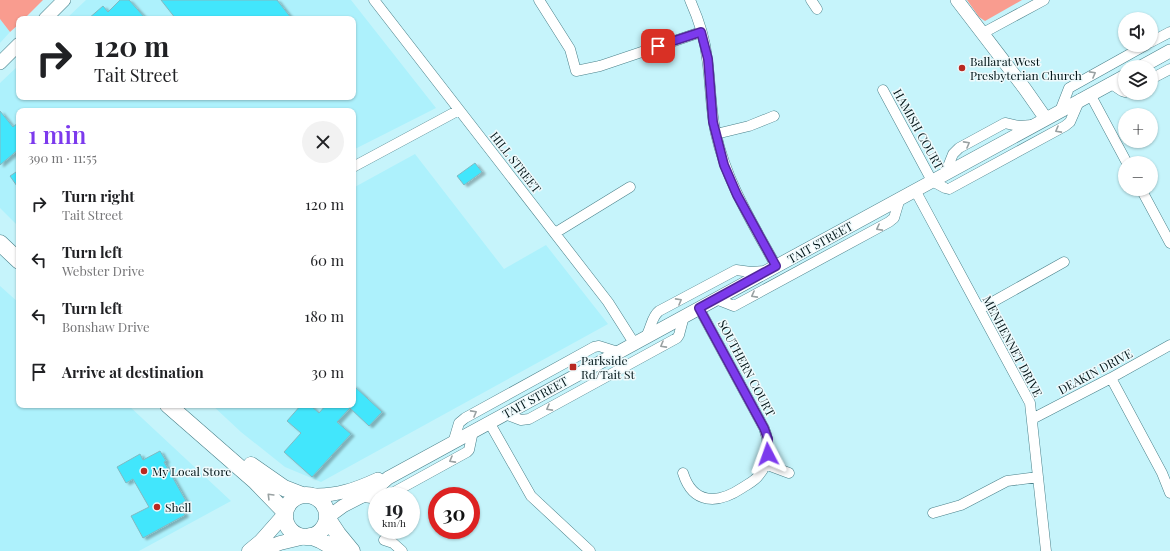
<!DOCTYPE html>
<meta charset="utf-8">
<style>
body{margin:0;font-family:"Playfair Display",serif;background:#f2f2f2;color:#202124;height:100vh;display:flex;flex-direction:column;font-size:15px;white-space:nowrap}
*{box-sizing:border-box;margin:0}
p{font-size:13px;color:#757577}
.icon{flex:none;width:22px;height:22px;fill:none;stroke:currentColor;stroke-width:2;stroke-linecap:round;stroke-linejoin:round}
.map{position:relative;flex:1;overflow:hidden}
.drawer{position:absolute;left:16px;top:108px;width:340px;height:300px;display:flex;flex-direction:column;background:#fff;border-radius:8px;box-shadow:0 1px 3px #0004}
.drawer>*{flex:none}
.hud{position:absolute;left:16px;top:16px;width:340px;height:84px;border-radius:8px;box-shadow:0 1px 3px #0004;background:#fff;color:#202124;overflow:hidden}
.buttons{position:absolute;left:1118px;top:12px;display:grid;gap:8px}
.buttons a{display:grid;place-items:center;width:40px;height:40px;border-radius:50%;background:#fff;box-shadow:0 1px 3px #0004;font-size:20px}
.speed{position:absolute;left:368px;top:487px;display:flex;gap:8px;font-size:20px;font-weight:700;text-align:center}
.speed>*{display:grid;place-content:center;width:52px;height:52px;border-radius:50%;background:#fff;box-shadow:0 1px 3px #0004;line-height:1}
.speed small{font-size:10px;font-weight:400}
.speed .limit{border:6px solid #d22;background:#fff;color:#111}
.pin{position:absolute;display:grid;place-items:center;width:34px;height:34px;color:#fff;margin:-17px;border-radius:8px;box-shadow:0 2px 6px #0006}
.me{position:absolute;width:44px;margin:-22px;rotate:356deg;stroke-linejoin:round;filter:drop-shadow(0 0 3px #0008)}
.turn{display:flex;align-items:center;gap:14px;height:84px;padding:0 12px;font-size:18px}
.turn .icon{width:52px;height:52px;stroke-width:2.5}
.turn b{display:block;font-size:28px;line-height:34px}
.round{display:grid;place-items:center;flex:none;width:42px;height:42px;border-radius:21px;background:#f2f2f2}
.head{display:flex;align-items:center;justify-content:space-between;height:68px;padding:0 12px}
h1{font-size:24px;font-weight:600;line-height:30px;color:#7c3aed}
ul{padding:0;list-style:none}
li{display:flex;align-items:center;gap:12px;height:56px;padding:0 12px}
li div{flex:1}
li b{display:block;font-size:15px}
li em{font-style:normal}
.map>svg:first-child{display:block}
</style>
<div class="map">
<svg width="1170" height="551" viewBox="0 0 1170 551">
<defs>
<filter id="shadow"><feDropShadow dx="3.5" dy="2" stdDeviation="1" flood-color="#0004"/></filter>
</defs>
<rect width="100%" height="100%" fill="#c6f4fb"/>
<path fill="#adf1fc" d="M86 0H351L436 108 353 150V111H19V227L0 208V83L19 65V97H353V19H66Z
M0 19 10 32 0 43Z
M415 154 504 269 546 245 608 324 321 482 285 467 241 432 212 405H353V188Z
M0 286 19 303V405H128L231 501 139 551H0Z"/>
<path fill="#f99c8f" d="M0 0H43L24 19H19V24L10 32 0 19Z
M967 0H1022L985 21 979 17Z"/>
<path fill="#42e6fc" stroke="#81b9c2" filter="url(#shadow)" d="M120 0H129L146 19H88L103 6 108 12Z
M161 0H277L292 19H176Z
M0 111 13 127 19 122V149L0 165Z
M475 163 482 172 464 185 457 176Z
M19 170V189L10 176Z
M353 385 382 412 369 426 350 408 337 422 351 434 312 477 284 452 301 433 287 421 301 405H310L319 413 326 405H353Z
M160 451 166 461 164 462 186 501 179 505 185 515 143 538 131 516 149 507 133 479 126 483 117 467 140 454 143 460Z"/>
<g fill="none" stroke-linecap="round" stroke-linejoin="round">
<defs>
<path id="minor" d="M374 0 608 302 634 343
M539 0 570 49 576 71 600 66 701 32
M690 0C698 18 705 38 707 58 711 83 710 109 716 134 727 183 752 222 776 266
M811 0 817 9
M983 33 1044 0
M1151 42 1170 32
M1151 79 1170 69
M1110 83 1122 91 1125 92
M883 90 932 181 945 188 949 189 1065 126 1070 122 1080 99
M1090 94 1127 163
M1060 111 1069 88 1146 45
M716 134 749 126 774 116
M353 167 459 110
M945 174 953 154 959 148 1005 123 1019 126 1032 125
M1141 189 1170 243
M915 190 1030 403 1046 551
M555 233 630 187
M716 299 734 306 889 222 894 218 900 198
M980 309 1064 262
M645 338C651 330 651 317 659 311L736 270 751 272 766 271
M1111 378 1162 473 1170 493
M505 414 521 420 529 419 677 338 679 335 684 316
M1032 419 1111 378 1170 345
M489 422 531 496 590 551
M453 443 459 423 465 418 594 347 599 346 618 352
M765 464 789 473
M683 473C693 505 718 504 742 488 748 484 755 481 759 475 770 462 770 443 764 428L699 308
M387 496 467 452 469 450 473 431
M359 498 365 497 377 499
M933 513 961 505 1007 481 1038 477
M384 540 393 543 402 551"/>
<path id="tertiary" d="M957 0 1025 89 1046 119
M45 19 64 0
M0 63 19 44
M1141 67 1170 51
M313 495C337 496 356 489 378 479
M328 517 343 506 376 489 388 478 1125 76"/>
<path id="secondary" d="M249 551 261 541 284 515
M259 551 280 543 305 537"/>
<path id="primary" d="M0 243 19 261
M168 405 255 481 285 512
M251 465 284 488 302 495
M285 516a21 21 0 1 1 42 0a21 21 0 1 1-42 0Z
M328 519 338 534 352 551
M310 536 320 540 339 551"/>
</defs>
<use href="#minor" stroke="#4a818a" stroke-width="11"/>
<use href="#tertiary" stroke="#4a818a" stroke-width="14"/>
<use href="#secondary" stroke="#4a818a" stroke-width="15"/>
<use href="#primary" stroke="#4a818a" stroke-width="17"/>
<use href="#minor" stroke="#fff" stroke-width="10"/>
<use href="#tertiary" stroke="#fff" stroke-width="13"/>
<use href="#secondary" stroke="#fff" stroke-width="14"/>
<use href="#primary" stroke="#fff" stroke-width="16"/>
</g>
<defs><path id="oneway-chevron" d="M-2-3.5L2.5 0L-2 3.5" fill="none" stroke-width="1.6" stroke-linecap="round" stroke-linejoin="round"/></defs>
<g stroke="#99a1a2">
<use href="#oneway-chevron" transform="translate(1093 74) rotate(-29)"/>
<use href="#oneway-chevron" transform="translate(1058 130) rotate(151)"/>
<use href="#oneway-chevron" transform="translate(967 144) rotate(-29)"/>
<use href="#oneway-chevron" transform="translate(879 228) rotate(152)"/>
<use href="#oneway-chevron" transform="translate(754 295) rotate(152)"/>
<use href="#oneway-chevron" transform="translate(679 301) rotate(-29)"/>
<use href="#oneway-chevron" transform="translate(663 345) rotate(151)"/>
<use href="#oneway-chevron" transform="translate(549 408) rotate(151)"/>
<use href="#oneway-chevron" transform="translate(474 413) rotate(-29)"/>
<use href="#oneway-chevron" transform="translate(452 460) rotate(151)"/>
<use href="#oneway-chevron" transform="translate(270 496) rotate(-135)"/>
</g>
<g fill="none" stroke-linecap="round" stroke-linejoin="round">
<defs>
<path id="route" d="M658 46 701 32 708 59 713 122 724 165 737 195 776 266 699 308 764 428 768 439V454"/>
</defs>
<use href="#route" stroke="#51269a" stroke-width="10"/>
<use href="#route" stroke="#7c3aed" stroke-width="7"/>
</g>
<g fill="#b82922" stroke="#effafc" stroke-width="1.5">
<circle cx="962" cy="68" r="4"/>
<rect x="569" y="363" width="8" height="8" rx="2"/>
<circle cx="144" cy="471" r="4"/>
<circle cx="157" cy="507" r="4"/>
</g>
<g text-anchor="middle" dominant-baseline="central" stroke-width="3" stroke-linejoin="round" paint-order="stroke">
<g font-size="12" fill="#001417" stroke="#effafc" text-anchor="start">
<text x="970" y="61">Ballarat West<tspan x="970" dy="14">Presbyterian Church</tspan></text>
<text x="581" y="360">Parkside<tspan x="581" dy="14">Rd/Tait St</tspan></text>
<text x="152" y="471">My Local Store</text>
<text x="165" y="507">Shell</text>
</g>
<g font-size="12" fill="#001417" stroke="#effafc">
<text transform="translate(919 129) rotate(61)">HAMISH COURT</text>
<text transform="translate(516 162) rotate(52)">HILL STREET</text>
<text transform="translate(820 242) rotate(-29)">TAIT STREET</text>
<text transform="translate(1013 346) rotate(62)">MENHENNET DRIVE</text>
<text transform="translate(747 368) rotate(62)">SOUTHERN COURT</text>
<text transform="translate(1095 371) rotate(-28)">DEAKIN DRIVE</text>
<text transform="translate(535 397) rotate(-29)">TAIT STREET</text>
</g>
</g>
</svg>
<div class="buttons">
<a><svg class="icon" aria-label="sound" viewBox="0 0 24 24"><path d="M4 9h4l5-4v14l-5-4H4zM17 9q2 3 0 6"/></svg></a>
<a><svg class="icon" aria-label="layers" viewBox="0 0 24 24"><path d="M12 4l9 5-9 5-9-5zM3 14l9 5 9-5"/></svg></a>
<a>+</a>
<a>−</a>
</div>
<div class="speed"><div>19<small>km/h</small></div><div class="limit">30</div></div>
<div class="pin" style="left:658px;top:46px;background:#d93025"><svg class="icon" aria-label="arrive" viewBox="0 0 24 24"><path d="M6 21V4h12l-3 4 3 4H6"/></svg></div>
<svg class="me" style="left:768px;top:454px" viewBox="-20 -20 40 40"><path d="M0-17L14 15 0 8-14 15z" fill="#7c3aed" stroke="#fff" stroke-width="4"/></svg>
<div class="hud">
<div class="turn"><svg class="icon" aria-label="right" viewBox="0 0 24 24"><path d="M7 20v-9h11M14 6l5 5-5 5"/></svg><div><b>120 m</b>Tait Street</div></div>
</div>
<section class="drawer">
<div class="head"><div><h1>1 min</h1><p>390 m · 11:55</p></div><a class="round"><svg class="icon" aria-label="close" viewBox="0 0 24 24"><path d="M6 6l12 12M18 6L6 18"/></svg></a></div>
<ul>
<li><svg class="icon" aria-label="right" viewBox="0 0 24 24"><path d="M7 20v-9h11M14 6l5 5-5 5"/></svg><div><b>Turn right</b><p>Tait Street</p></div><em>120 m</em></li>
<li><svg class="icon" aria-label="left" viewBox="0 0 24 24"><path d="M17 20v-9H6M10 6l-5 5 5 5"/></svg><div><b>Turn left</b><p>Webster Drive</p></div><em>60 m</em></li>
<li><svg class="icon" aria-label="left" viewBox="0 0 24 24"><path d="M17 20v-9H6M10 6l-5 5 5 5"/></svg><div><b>Turn left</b><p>Bonshaw Drive</p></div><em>180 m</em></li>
<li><svg class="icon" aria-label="arrive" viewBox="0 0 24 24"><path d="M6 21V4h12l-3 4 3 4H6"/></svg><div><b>Arrive at destination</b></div><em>30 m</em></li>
</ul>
</section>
</div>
